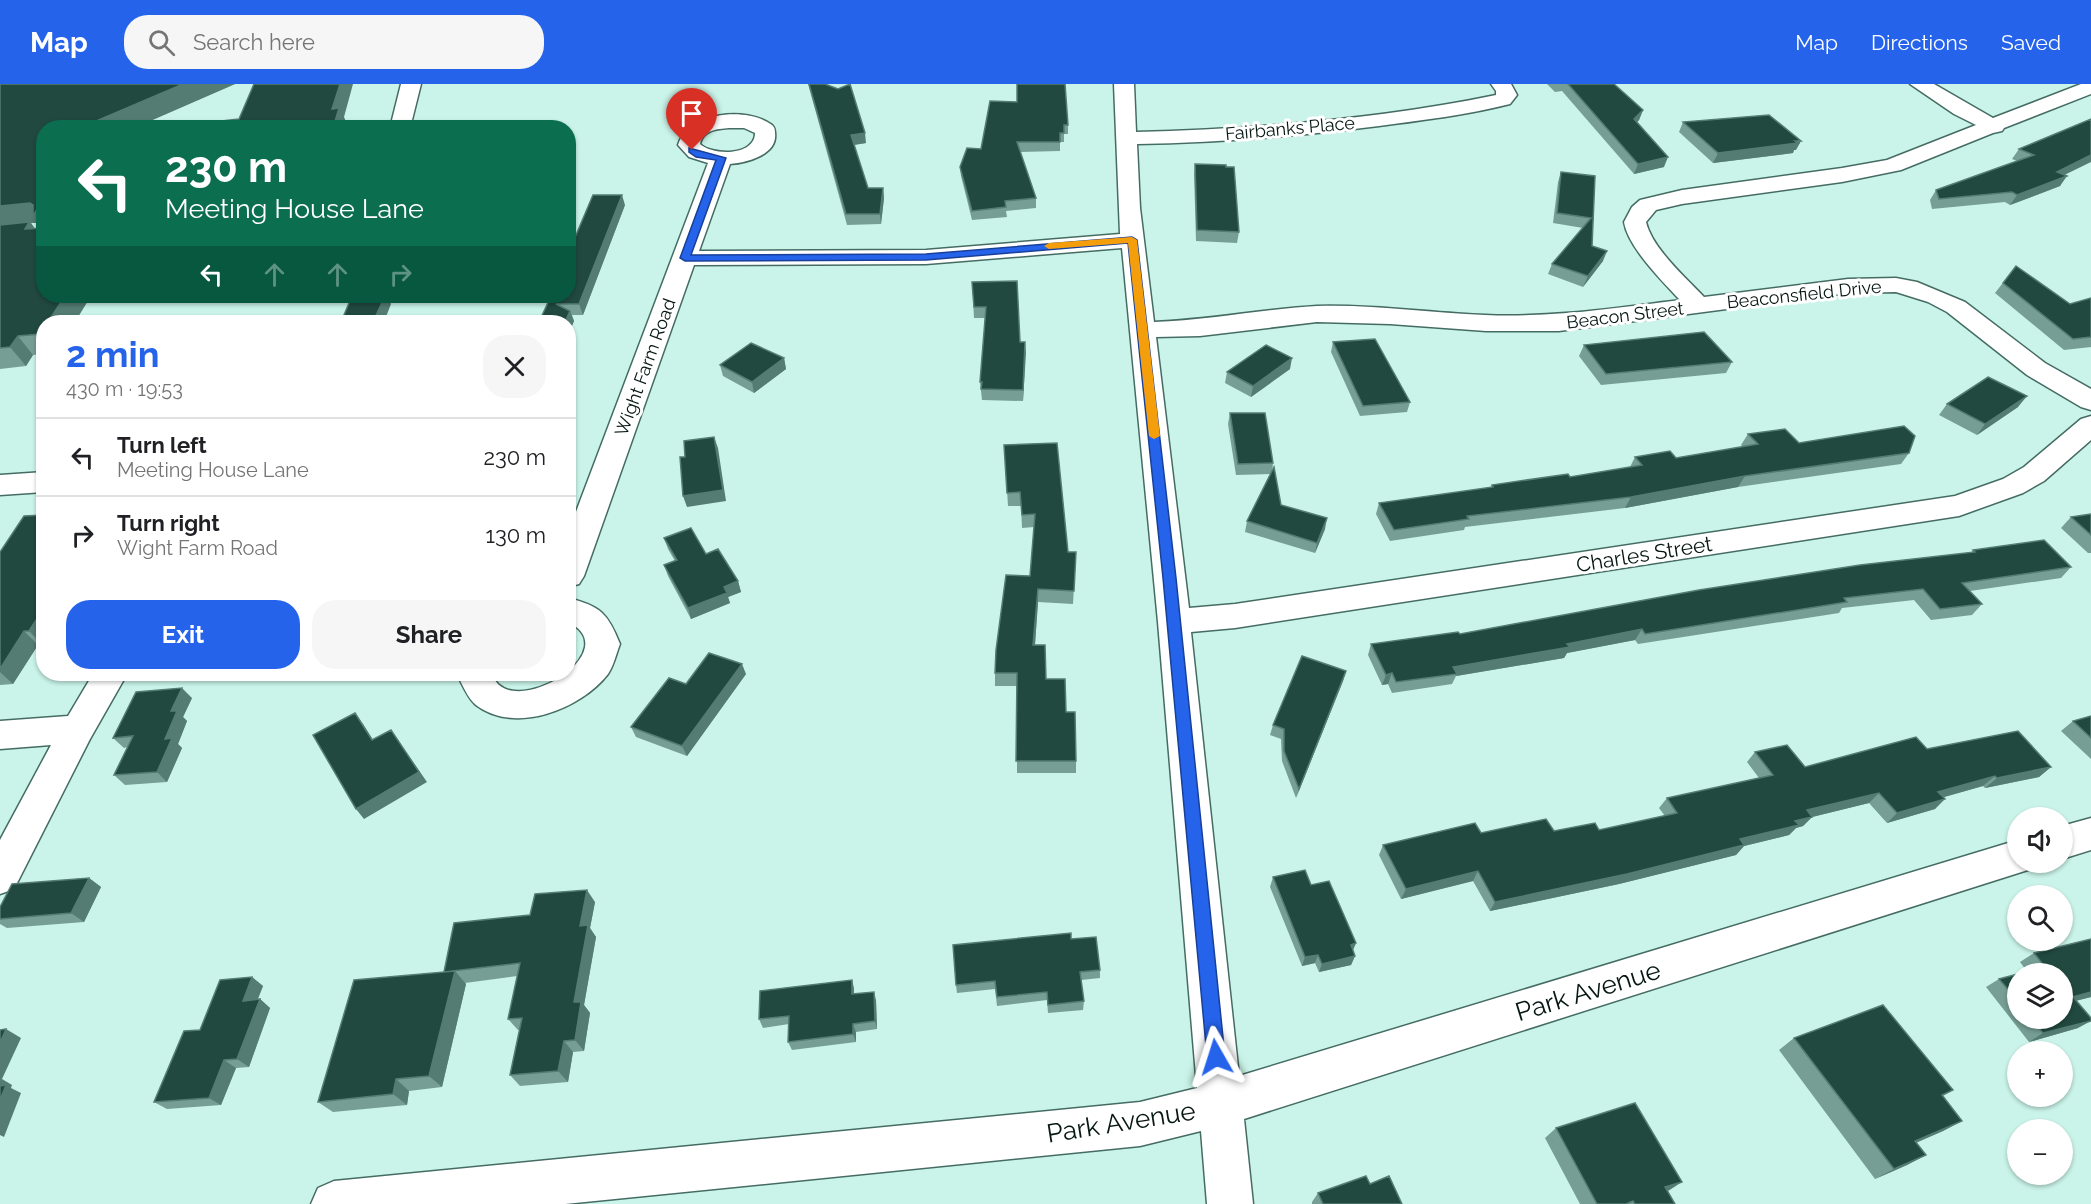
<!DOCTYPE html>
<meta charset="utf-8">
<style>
body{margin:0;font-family:Raleway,sans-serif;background:#f6f6f6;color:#202124;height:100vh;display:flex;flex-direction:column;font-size:22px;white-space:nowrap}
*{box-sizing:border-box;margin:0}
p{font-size:20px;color:#757577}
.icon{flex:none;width:33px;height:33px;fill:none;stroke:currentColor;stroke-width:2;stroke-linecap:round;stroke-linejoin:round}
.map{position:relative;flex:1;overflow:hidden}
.details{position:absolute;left:36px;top:231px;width:540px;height:366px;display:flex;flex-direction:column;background:#fff;border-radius:24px;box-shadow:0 2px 4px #0004}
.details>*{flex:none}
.guide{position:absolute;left:36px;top:36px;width:540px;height:183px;border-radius:24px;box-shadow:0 2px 4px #0004;background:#0b6e4f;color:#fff;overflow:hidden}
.controls{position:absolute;left:2007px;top:723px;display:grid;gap:12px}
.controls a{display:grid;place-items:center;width:66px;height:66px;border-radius:50%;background:#fff;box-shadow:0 2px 4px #0004;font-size:30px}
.pin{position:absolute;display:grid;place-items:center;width:51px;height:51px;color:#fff;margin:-62px -26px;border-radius:50% 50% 50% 0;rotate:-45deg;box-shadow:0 0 6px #0007}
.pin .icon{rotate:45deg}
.me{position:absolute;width:66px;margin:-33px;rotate:354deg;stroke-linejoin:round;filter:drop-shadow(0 0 4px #0008)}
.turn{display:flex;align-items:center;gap:21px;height:126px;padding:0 30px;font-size:27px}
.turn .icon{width:78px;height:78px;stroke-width:2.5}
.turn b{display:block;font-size:42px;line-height:51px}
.lanes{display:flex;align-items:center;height:57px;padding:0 30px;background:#0003;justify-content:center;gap:30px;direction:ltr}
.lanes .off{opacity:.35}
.round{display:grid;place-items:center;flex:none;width:63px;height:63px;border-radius:24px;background:#f6f6f6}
.summary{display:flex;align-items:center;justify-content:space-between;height:102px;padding:0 30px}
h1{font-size:36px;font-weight:700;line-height:45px;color:#2563eb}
.cta{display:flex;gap:12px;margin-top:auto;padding:12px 30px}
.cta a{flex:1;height:69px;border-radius:24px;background:#2563eb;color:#fff;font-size:24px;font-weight:700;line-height:69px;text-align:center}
.cta a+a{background:#f6f6f6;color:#202124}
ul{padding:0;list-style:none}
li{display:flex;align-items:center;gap:18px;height:78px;padding:0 30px;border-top:2px solid #e0e0e0}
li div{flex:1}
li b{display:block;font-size:22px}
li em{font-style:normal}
header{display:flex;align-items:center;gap:36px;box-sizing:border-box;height:84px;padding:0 30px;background:#2563eb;color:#fff}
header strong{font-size:28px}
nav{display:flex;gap:33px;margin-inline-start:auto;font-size:21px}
.search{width:420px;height:54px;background:#f6f6f6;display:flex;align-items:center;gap:15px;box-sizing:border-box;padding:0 21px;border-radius:24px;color:#757577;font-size:22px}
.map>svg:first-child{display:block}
</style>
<header>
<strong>Map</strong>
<div class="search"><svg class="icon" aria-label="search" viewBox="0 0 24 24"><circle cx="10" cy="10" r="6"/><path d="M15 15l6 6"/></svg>Search here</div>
<nav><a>Map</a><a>Directions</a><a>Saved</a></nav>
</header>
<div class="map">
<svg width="2091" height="1120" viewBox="0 0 2091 1120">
<rect width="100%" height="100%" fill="#caf4e9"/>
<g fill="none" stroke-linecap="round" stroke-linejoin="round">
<defs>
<path id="minor" d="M401 0H421L410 44H390Z
M1114 0H1134L1136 48C1255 45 1380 35 1496 11V7L1491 0H1511L1517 11 1510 20C1467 31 1423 36 1379 42 1299 52 1218 59 1137 60L1140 124 1154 238C1209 236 1262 225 1317 222 1373 220 1429 229 1485 231 1551 234 1615 224 1680 216 1662 197 1628 163 1624 138L1632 123 1640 116 1682 106 1842 84 1887 76 1976 41 1954 30 1910 0H1934L1993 34 2081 0H2091V10L2004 44 2002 47 1993 49 1901 86 1842 98 1682 120 1656 126 1646 138C1652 164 1686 194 1704 213L1848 195 1896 194 1917 198 1965 218 2045 279 2091 305V326L2081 323 2027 291 1947 228 1928 218 1896 208 1848 209 1559 247H1486L1390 240 1317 238 1200 252 1156 253 1189 524 1235 520 1955 412 2003 395 2024 383 2081 335 2091 332V356L2044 397 2023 409 1959 432 1235 544 1191 548 1239 992 2018 756V778H2034L2031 785 1244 1035 1253 1120H1207L1201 1047 1140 1062 565 1120H311L318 1104 334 1097 1140 1018 1197 1004 1158 538 1122 164 926 180 694 181 584 492 579 500 568 503V449L708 79 689 73 678 61C688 28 747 22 772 41 775 44 775 46 775 49 778 71 746 79 730 80L699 167 926 166 1120 150ZM729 44H744L755 49C755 72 713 72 700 60 703 46 717 45 729 44Z
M44 388V408L0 411V391Z
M568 514C601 522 608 530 620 560 616 570 614 581 608 590 581 625 515 651 476 621 468 615 461 598 457 590H492C494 593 496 599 499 601 529 627 624 565 568 538Z
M93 590H127L90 655 14 805 0 810V756L51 661 0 665V637L68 632Z
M2091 734V766L2062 775V742Z"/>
</defs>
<use href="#minor" stroke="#456c63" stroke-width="3"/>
<use href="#minor" fill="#fff" fill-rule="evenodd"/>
</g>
<path fill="#769e94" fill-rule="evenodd" d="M0 0H235L134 44H44V270L33 271 26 282 0 285ZM31 139H37L41 144H34Z
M808 0H825L866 59 854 61 868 104H883L884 114 881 140 847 141Z
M1547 0H1614L1643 26 1639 36 1637 38 1664 83 1634 90 1562 7 1555 8Z
M990 17 1068 41V50H1064V58H1060V67L1020 68 1036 114V124L1006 127 1007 133 972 136 961 92 960 83 981 65Z
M2091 35 2060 102 2010 121 2005 118 1932 125 1930 116 1936 106 2017 77 2012 75 2019 65Z
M1683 38 1796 66H1794L1793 69 1713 79 1679 48Z
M1195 80 1239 148 1237 159 1196 157 1194 90Z
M1561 88 1595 92 1592 162 1603 177 1583 203 1548 190 1552 180 1583 144 1553 139 1558 98Z
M625 121 583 231H572L574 237 568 251V238H539Z
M2016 182 2070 220 2091 214V263L2064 266 1995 209Z
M972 198 1020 258H1025L1023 317 982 316 980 298 985 234H974Z
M1333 258 1410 318 1407 328 1360 332 1331 268Z
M1584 261 1732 278 1726 289 1601 301 1579 272Z
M784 274 786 285 754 309 723 292 720 281Z
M1290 285 1251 313 1225 299 1227 288Z
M1947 320 2018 323 1977 351 1939 331Z
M1230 329 1273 379 1272 389 1281 421 1325 445 1315 469 1245 448 1247 437 1271 390 1236 391 1228 340Z
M1748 350 1799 359 1909 369 1901 380 1738 403 1625 424 1465 443 1464 446 1390 457 1376 430 1379 419 1490 404 1492 401 1570 393 1630 383 1635 373 1676 374 1743 363 1741 361Z
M1005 375 1068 468H1076L1073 520 1038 518 1035 561 1046 595 1066 628 1076 677V689H1017V602H995V589L1030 492 1034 443 1022 444 1021 422H1008Z
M2091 430V469H2088L2061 444 2071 433Z
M44 431V560L38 561 13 600 0 601V468Z
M664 454 706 470 738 497 741 508 728 513 730 519 691 535 668 492 664 481 675 477 668 465Z
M1973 466 2071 483 2061 494 1970 507 1982 520 1972 531 1931 536 1914 516 1842 524 1839 529 1638 560 1635 556 1567 569 1564 574 1456 592 1452 600 1392 609 1388 600 1382 601 1368 571 1371 560 1460 550 1971 469Z
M1346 587 1343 597 1296 714 1282 677 1281 655 1270 651 1273 641Z
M746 590 687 672 636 653 631 643 686 600Z
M192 614 183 633 187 637 178 660 182 664 167 698 125 701 114 691 127 663 124 664 113 654Z
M2091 632V675L2061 647 2073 637Z
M1927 665 2051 683 2039 693 1985 704 1983 702 1943 713 1935 725 1887 739 1869 719 1812 733 1803 742 1796 744 1789 751 1744 762 1736 771 1619 800 1490 827 1473 797 1401 815 1379 771 1383 761 1481 749 1599 746 1665 732 1659 724 1667 714 1759 694 1747 678 1755 668 1805 683Z
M1273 793 1311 801 1356 859 1353 866 1355 872 1351 881 1319 888 1315 879 1302 882 1270 803Z
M89 794 101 803 84 838 7 844 0 840V823Z
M595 818 590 844 596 853 584 921 590 929 584 967 573 968 568 998 520 1002 510 991 520 946H518L508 935 517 892 465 899 466 900 442 1003 409 1007 407 1021 333 1028 318 1018 444 888 530 831Z
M2091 855V913L2076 917 2078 944 2029 958 1986 903 1999 895 2018 890V934H2062L2020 878 2034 869Z
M1100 886V894L1081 896 1084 917 1083 926 1048 929 1047 916 997 922 995 905 957 909 956 901Z
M252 893 263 902 257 916 260 915 270 924 249 983 236 984 221 1021 167 1025 154 1018 200 946Z
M854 904V910L876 916 877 945 856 948V958L792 966 788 958 789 940 763 944 759 935Z
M1794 954 1953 1006 1943 1012 1962 1037 1943 1047 1916 1059 1926 1071 1907 1081 1875 1095 1779 966Z
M1556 1044 1668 1107 1675 1120H1580L1545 1054Z
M1370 1100 1402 1120H1312V1118L1318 1109Z"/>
<path fill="#547c73" d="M183 0H235L134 44H80Z
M340 0H353L344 33 348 42 347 44H333L332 25Z
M1643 26 1639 36 1630 45 1634 35Z
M865 49 866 59 853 61 851 51Z
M1801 57 1796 66H1794L1793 69 1713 79 1718 69Z
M2091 71V78L2050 98 2057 88Z
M1668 73 1664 83 1634 90 1638 80Z
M2067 92 2060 102 2010 121 2017 111Z
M883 104 884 114 881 140 880 130Z
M622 111 625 121 583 231 579 220Z
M44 114V150L42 147 43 146 37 139H31L43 156 0 143V122L30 119 36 127Z
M1607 167 1603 177 1583 203 1588 192Z
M65 212H91L75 238H48Z
M385 212H387L391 220 384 238H373Z
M570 227 574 237 568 251V238H565Z
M18 252 33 271 26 282 10 263Z
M1025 258 1026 269 1023 317V306Z
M784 274 786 285 754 309 752 298Z
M1292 274 1290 285 1251 313 1253 302Z
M2027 312 2018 323 1977 351 1985 340Z
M714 353 718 364 726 417 687 423 683 412Z
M1745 392 1738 403 1625 424 1631 413Z
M1327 434 1325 445 1315 469 1317 459Z
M738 497 741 508 728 513 730 519 691 535 688 524 724 503Z
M1038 505V518L1034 574 1033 561Z
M44 524V560L43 561 29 547Z
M1642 545 1635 556 1567 569 1564 574 1456 592 1457 590 1453 583Z
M24 547 38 561 13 600 0 588V585Z
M742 580 746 590 687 672 682 662Z
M1346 587 1343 597 1296 714 1299 705Z
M1392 589 1388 600 1382 601 1386 591Z
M182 604 192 614 183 633 187 637 178 660 182 664 167 698 157 688 165 655 171 627Z
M355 629 363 640 380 667 372 656Z
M391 646 427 698 364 735 356 725Z
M2051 683 2039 693 1985 704 1997 694Z
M1995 692 1983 702 1927 718 1938 708Z
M1879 709 1869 719 1812 733 1803 742 1796 744 1789 751 1744 762 1736 771 1619 800 1490 827 1495 818 1740 755 1807 726Z
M1945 715 1935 725 1887 739 1897 729Z
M1478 787 1473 797 1401 815 1406 805Z
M89 794 101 803 84 838 71 829Z
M587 806 595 818 590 844 596 853 584 921 590 929 584 967 575 956 574 918 580 842Z
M1356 859 1352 868 1351 861Z
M1318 871 1315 879 1302 882 1305 873Z
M1355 872 1351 881 1319 888 1322 880Z
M455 887 466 900 442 1003 429 992Z
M252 893 263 902 254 925 243 917Z
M852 896 854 904V919L852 910Z
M874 908 876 916 877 945 875 937Z
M2091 908V913L2062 920 2073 913Z
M260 915 270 924 249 983 237 975Z
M2091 937 2078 944 2029 958 2043 949Z
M853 940 856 948V958L853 950Z
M6 945 21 954 2 995 12 1001 11 1004 21 1009 4 1053 0 1051V959Z
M564 957 573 968 568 998 558 987Z
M224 976 236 984 221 1021 209 1014Z
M396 995 409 1007 407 1021 393 1010Z
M1962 1037 1943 1047 1896 1067 1915 1057Z
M1926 1071 1907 1081 1875 1095 1894 1085Z
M1682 1098 1668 1107 1665 1103Z"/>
<path fill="#214940" stroke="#547c73" stroke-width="1.5" d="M0 0H183L80 44H44V114L33 132V121L30 119 0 122Z
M254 0H340L332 25 339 24 333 44H219L222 37 239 35Z
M809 0H825L838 5 850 0 865 49 851 51 868 104H883L880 130H846Z
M1017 0H1065L1068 41H1064V49H1060V58H1017L1036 114 1005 117 1006 123 972 127 960 83 967 64 981 65 990 17 1017 18Z
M1568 0H1614L1643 26 1634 35 1668 73 1638 80Z
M1769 31 1801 57H1795L1798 59 1718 69 1683 38Z
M2091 35V71L2057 88 2067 92 2017 111 2012 108 1939 115 1936 106 2034 71 2019 65Z
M1195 80 1226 81V83H1234L1239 148 1197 146Z
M1561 88 1595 92 1592 162 1607 167 1588 192 1552 180 1591 134 1557 129Z
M593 111H622L579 220H556L570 227 565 238H539L551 212H568V170Z
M29 138 25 145 44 144 42 147H44V212H65L48 238H44V246L41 250 18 252 10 263 0 264V141Z
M2016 182 2070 220 2091 214V253L2073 255 2003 199Z
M1017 197 1020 258H1025L1023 306 981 305 982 298H980L986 223H974L972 198Z
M352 212H385L373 238H341Z
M1704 248 1732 278 1606 290 1584 261Z
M1375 255 1410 318 1363 322 1333 258Z
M751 259 784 274 752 298 720 281Z
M1266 261 1292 274 1253 302 1227 288Z
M1988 293 2027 312 1985 340 1947 320Z
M1230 329H1265L1273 379 1238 380Z
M1904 342 1915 352 1909 369 1745 392 1631 413 1467 432 1469 435 1394 446 1379 419 1493 403 1492 401 1568 390 1570 393 1642 381 1635 373 1670 367 1676 374 1758 360 1748 350 1785 345 1799 359Z
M714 353 723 406 683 412 680 373H685L684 357Z
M1057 359 1068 468H1076L1074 507 1038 505 1033 561H1045L1046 595H1065L1066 628H1075L1076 677H1016L1017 589H995L996 566 1006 491 1030 492 1035 430 1022 431 1020 408 1007 409 1004 361Z
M1274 383 1281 421 1327 434 1317 459 1247 437Z
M2091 430V451L2071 433Z
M44 431V524L29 547H24L0 585V468L24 432Z
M691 444 706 470 718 465 738 497 724 503 727 509 688 524 664 481 677 476 664 454Z
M2044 456 2071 483 1962 499 1982 520 1940 525 1923 505 1844 514 1847 518 1645 550 1642 545 1567 560 1570 563 1453 583 1457 590 1396 598 1392 589 1386 591 1371 560 1458 548 1460 550 1699 506 1860 481 1975 468 1973 466Z
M709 569 742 580 682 662 631 643 669 594 686 600Z
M1302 572 1346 587 1299 705 1284 667V645L1273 641Z
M182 604 171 627H177L165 655 172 654 157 688 114 691 133 652 113 654 136 608Z
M355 629 372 656 391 646 419 688 356 725 313 651Z
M2091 632V654L2073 637Z
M2018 647 2051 683 1997 694 1995 692 1938 708 1945 715 1897 729 1879 709 1807 726 1812 733 1795 737 1799 741 1740 755 1744 761 1627 790 1495 818 1478 787 1406 805 1383 761 1475 739 1481 749 1546 735 1554 747 1595 739 1599 746 1677 729 1667 714 1773 691 1755 668 1787 661 1805 683 1916 653 1927 665Z
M1305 786 1311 801 1329 797 1356 859 1351 861 1355 872 1322 880 1318 871 1305 873 1273 793Z
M89 794 71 829 0 835V823L12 800Z
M587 806 580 842 588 841 574 918H581L575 956 564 957 558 987 510 991 522 934 508 935 520 879 444 888 454 839 530 831 535 810Z
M1071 849V855L1096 853 1100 886 1080 888 1084 917 1048 921 1047 908 997 913 995 897 956 901 953 861Z
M2091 855V908L2073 913 2091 934V937L2043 949 2031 934H2062V890H2020L2045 883 2034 869Z
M455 887 429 992 396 995 393 1010 318 1018 354 896Z
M2018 890V917L1999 895Z
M252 893 243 917 260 915 237 975 224 976 209 1014 154 1018 184 947 200 946 220 896Z
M852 896V910L874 908 875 937 853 940V950L788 958 789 932 759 935 760 907Z
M1883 921 1953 1006 1942 1011 1962 1037 1915 1057 1926 1071 1894 1085 1794 954Z
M6 945 0 959V946Z
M6 1001 0 1016V1002Z
M1635 1019 1682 1098 1665 1103 1675 1120H1635L1633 1117 1626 1120H1597L1556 1044Z
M1366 1092 1370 1100 1389 1092 1402 1120H1323L1318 1109Z"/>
<path fill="#2563eb" stroke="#184099" stroke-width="1.5" d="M689 64 726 74 691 171 926 170 1132 153 1137 156 1176 494 1225 973 1222 979 1216 982 1210 979 1207 973 1163 494 1128 159 926 176 685 177 680 174 716 76 696 73 689 68Z"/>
<path fill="#f59e0b" d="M1132 153 1137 156 1160 352 1154 355 1149 352 1128 159 1049 165 1044 162 1049 159Z"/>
<g text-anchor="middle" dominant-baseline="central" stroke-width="6" stroke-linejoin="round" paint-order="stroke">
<g font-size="18" fill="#071714" stroke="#fff">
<text transform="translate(1290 44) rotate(-5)">Fairbanks Place</text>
<text transform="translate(1804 210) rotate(-6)">Beaconsfield Drive</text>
<text transform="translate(1625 231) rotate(-7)">Beacon Street</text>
<text transform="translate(645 283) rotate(-70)">Wight Farm Road</text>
</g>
<g font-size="21" fill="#071714" stroke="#fff">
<text transform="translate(1644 470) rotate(-9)">Charles Street</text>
</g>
<g font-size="26" fill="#071714" stroke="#fff">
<text transform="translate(1588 907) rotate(-17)">Park Avenue</text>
<text transform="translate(1121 1038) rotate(-9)">Park Avenue</text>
</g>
</g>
</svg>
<div class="controls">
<a><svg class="icon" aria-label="sound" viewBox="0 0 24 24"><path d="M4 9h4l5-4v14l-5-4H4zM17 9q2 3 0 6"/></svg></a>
<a><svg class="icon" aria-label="search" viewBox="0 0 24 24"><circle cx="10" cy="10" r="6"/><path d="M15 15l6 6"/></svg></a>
<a><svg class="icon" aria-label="layers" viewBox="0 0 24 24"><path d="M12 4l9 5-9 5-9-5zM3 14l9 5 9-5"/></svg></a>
<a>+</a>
<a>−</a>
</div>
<div class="pin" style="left:692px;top:66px;background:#d93025"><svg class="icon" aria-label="arrive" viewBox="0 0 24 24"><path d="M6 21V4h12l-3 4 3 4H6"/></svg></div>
<svg class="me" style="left:1216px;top:973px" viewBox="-20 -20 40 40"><path d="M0-17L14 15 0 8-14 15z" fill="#2563eb" stroke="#fff" stroke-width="4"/></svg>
<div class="guide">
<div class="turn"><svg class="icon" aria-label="left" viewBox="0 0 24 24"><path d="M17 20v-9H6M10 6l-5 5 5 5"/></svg><div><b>230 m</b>Meeting House Lane</div></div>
<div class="lanes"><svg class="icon" aria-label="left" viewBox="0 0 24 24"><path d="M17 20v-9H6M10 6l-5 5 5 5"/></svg><svg class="icon off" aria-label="ahead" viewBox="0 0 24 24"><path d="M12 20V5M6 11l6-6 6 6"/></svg><svg class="icon off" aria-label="ahead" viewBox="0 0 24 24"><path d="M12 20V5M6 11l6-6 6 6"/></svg><svg class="icon off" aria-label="right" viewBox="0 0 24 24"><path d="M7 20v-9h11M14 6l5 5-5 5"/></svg></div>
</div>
<section class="details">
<div class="summary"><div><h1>2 min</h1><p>430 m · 19:53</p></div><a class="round"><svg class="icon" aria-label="close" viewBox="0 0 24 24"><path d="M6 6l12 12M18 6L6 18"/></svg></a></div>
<ul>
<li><svg class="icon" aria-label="left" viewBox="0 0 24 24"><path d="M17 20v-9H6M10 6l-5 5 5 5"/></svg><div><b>Turn left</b><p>Meeting House Lane</p></div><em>230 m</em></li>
<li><svg class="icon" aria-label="right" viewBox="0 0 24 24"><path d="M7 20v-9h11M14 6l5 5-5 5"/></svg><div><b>Turn right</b><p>Wight Farm Road</p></div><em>130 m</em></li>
</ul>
<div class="cta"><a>Exit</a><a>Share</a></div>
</section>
</div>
